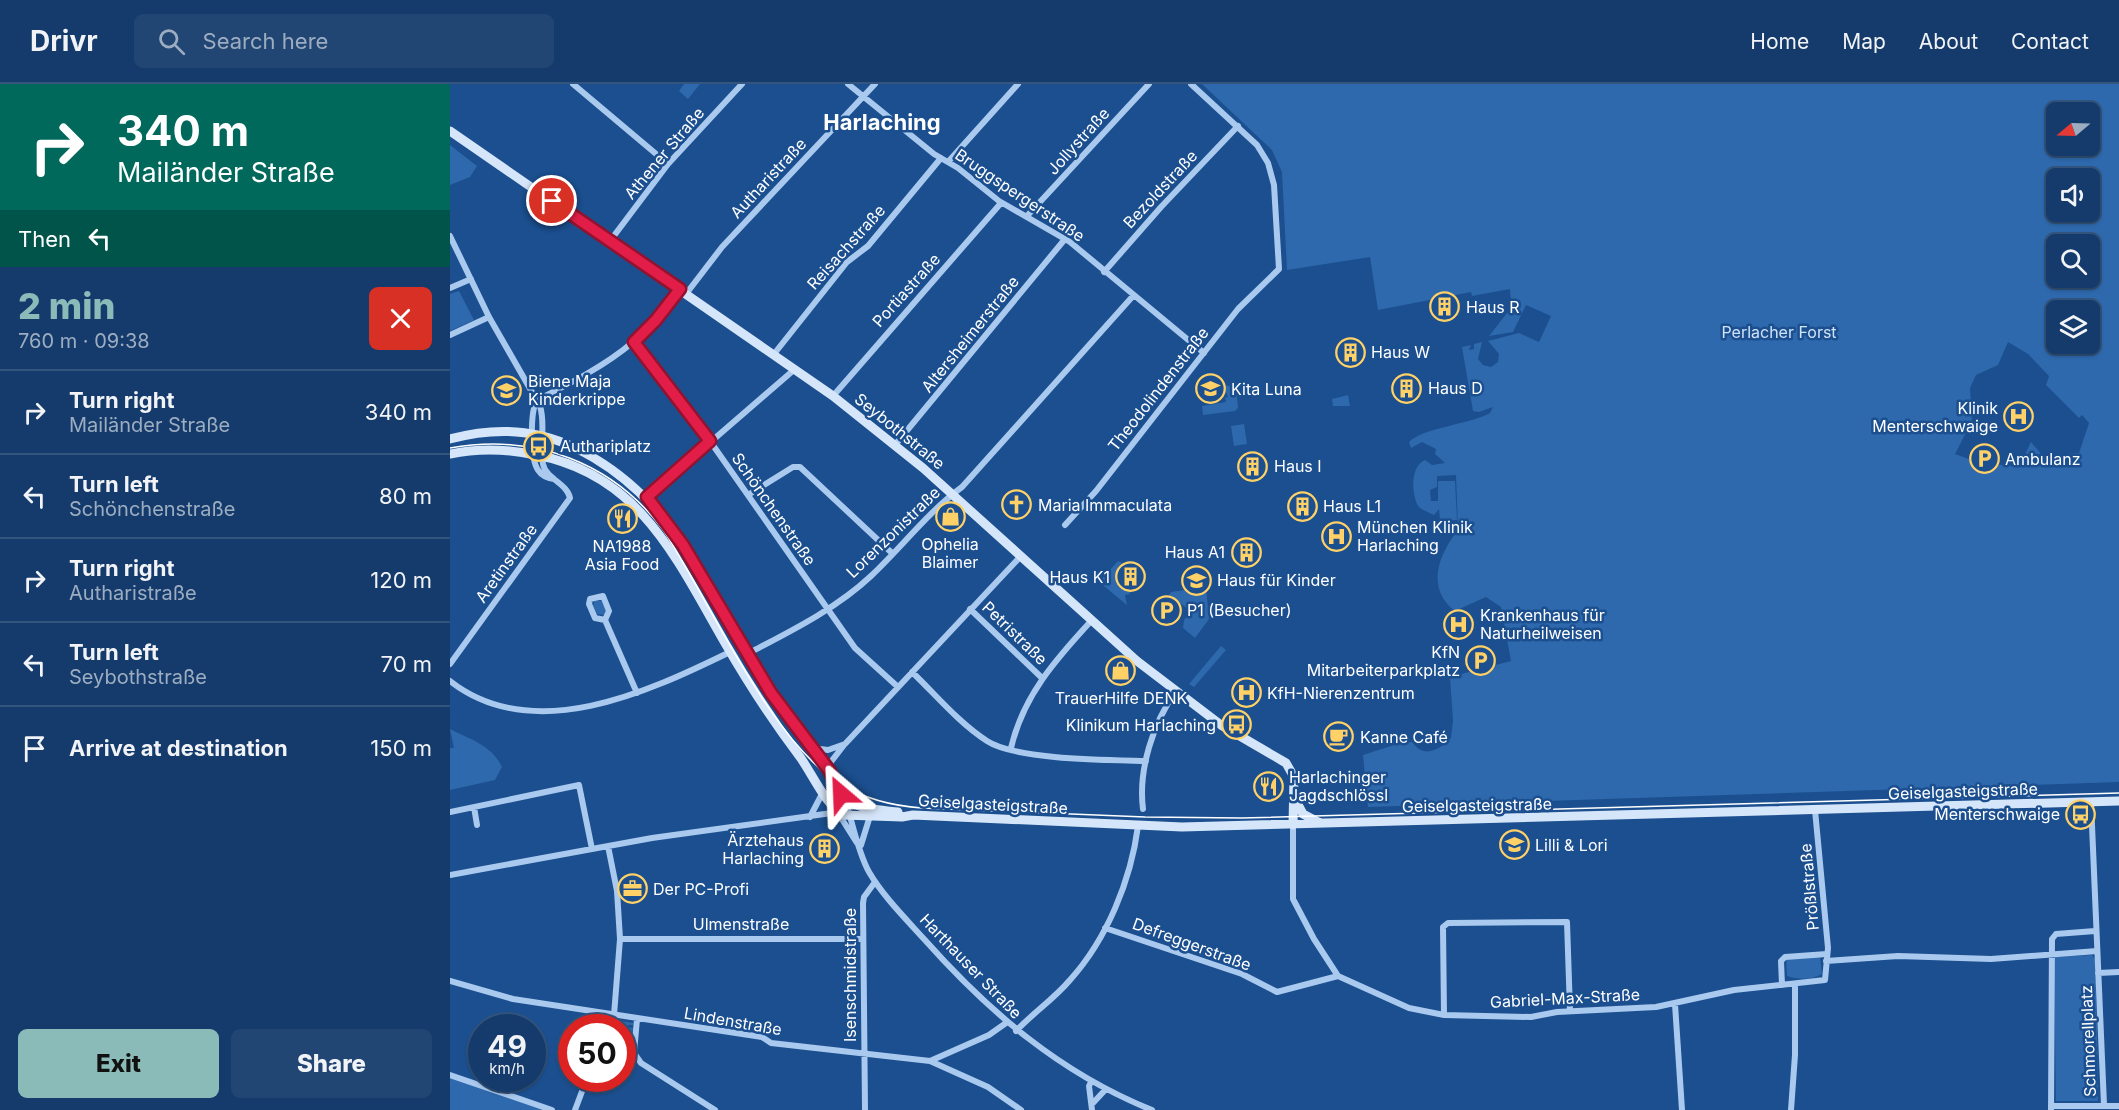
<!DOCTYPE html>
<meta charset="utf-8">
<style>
body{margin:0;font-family:Inter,sans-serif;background:#214673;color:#f1f3f6;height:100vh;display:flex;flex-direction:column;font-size:22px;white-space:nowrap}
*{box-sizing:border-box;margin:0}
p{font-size:20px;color:#9dadc1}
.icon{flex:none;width:33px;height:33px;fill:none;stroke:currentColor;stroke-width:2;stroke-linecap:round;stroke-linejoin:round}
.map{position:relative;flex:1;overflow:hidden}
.drawer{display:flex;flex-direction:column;background:#143b6b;width:450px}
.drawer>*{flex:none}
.top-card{background:#00695c;color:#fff;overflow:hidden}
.needle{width:39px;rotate:251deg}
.controls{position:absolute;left:1596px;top:18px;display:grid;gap:12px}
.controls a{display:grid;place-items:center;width:54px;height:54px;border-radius:9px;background:#143b6b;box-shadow:0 2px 4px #0004,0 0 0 2px #33557e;font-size:30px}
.speed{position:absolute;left:18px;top:930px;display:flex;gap:12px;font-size:30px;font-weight:700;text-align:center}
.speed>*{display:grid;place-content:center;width:78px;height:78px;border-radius:50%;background:#143b6b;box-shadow:0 2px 4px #0004,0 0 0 2px #33557e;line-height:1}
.speed small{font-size:15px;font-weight:400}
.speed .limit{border:9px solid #d22;background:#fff;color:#111}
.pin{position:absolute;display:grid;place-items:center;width:51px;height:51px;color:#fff;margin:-26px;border:3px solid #fff;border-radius:50%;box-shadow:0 2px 6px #0007}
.me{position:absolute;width:66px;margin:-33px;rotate:334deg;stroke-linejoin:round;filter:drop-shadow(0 0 4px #0008)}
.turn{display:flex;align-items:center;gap:21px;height:126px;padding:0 18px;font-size:27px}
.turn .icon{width:78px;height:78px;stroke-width:2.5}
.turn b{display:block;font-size:42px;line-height:51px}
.then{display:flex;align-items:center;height:57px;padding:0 18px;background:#0003;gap:12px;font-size:22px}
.round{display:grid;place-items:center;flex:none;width:63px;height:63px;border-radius:9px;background:#214673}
.head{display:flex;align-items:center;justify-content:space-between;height:102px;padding:0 18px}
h1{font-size:36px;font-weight:800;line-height:45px;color:#8bbbb9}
.action{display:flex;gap:12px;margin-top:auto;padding:12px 18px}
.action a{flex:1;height:69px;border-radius:9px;background:#8bbbb9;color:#111;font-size:24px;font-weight:800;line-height:69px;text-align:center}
.action a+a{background:#214673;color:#f1f3f6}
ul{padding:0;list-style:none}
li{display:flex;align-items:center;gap:18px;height:84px;padding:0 18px;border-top:2px solid #33557e}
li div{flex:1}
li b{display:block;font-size:22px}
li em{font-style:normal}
header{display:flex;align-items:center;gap:36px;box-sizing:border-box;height:84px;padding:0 30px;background:#143b6b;border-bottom:2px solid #33557e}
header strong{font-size:28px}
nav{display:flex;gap:33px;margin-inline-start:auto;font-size:21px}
.search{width:420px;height:54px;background:#214673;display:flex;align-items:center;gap:15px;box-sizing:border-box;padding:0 21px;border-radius:9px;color:#9dadc1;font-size:22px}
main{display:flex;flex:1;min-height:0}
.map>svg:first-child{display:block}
</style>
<header>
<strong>Drivr</strong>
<div class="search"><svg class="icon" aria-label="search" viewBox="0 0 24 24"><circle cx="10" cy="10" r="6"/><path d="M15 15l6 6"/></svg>Search here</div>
<nav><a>Home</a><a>Map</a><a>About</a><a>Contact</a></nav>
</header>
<main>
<section class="drawer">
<div class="top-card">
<div class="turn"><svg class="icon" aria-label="right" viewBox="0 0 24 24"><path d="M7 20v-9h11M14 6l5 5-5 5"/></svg><div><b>340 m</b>Mailänder Straße</div></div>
<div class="then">Then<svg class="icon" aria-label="left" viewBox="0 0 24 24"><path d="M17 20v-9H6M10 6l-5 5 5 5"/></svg></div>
</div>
<div class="head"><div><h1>2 min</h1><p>760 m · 09:38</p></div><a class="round" style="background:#d93025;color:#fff"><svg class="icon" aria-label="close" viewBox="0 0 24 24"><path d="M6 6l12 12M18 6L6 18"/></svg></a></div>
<ul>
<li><svg class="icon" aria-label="right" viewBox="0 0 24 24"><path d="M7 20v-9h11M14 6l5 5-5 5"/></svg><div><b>Turn right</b><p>Mailänder Straße</p></div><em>340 m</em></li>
<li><svg class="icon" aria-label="left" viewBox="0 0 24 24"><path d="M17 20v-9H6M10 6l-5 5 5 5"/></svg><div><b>Turn left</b><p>Schönchenstraße</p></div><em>80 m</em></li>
<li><svg class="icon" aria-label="right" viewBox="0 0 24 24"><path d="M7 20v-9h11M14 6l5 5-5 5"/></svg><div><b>Turn right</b><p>Autharistraße</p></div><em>120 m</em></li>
<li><svg class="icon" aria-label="left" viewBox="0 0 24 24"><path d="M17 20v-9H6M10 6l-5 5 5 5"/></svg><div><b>Turn left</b><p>Seybothstraße</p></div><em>70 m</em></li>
<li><svg class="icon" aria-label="arrive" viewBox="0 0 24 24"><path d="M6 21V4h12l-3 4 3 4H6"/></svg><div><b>Arrive at destination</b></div><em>150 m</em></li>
</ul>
<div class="action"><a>Exit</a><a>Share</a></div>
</section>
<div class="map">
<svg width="1669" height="1026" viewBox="0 0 1669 1026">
<rect width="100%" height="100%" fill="#1b4f8f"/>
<path fill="#2e69ad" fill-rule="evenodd" d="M234 0H250L238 15 229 7Z
M752 0H1669V698L918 723 913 671 947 660 962 658C974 675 989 666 1001 654L1003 637 1000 593 1061 577 1051 523 1036 513 1005 527C975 504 989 470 1008 446L1006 391 987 392V403L980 406 981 417H988V397H1005L1007 436 990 437 989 425 984 431C978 428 970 426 967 420 961 406 961 382 975 376L982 381 995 379 985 370 986 365 972 358 961 364 959 358C972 344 1021 340 1040 329L1043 323 1029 328 1023 327 1012 263 1021 261 1019 266 1024 265V260L1032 258 1028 275 1033 281 1041 283 1048 278 1049 270 1038 257 1069 249 1089 258 1101 232 1076 221 1063 248 1039 252 1057 229 1062 232 1060 205 1022 212 1021 208 928 226 920 173 837 186 832 88 822 66ZM1606 28H1640V62H1606ZM1606 94H1640V128H1606ZM1606 160H1640V194H1606ZM1606 226H1640V260H1606ZM1558 258 1578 270 1599 292 1596 301 1629 334 1632 331 1639 339 1629 369 1593 372 1581 358 1569 383 1527 378 1505 370 1522 337 1520 304 1526 291 1548 281Z
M0 61 27 82 20 93 0 101Z
M9 207 24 236 0 247V210Z
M773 301 786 303 788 324 785 327 753 331 752 322 776 318 775 314 778 313Z
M898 311 900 322H883L882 315Z
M794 340 797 360 784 362 781 342Z
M668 477 672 479 668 483 671 504 679 503 680 510 675 511 677 521 649 498Z
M756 503 759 535 745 554 733 544 734 536 741 527 719 511 721 508Z
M145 516 152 517 156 527 154 531 147 530 143 521Z
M771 562 776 566 744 603 739 600Z
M0 645C19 655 42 661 52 683L45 696 0 706V664H4Z
M1642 871 1646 877 1648 1017H1606L1604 873Z
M1370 873 1372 890C1362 896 1348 896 1337 892L1336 875Z
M158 935 183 939V941H178L177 943 183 944 181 956 173 955 172 944 156 943Z
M0 993 93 1026H0Z"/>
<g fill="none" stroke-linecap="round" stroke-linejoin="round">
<path stroke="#a9c9ee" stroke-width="6" d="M123 0 218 80
M398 0 484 70 508 84 549 117 620 158 754 269
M498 78 568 0
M577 132 699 0
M0 152 39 233 90 322C96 341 89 361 93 380 96 395 117 399 120 414L0 580
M160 157 218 80 292 0
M654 188 711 123 788 42
M0 204 21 195
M236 210 272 163 425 0
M0 251 39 233
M184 258 260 357 405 564 448 603
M324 270 397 178 418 162 491 74
M383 312 551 119
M87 316C119 300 155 282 183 258 201 243 214 223 230 205
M87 316C80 327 80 375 88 386 92 392 97 394 104 395
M445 361 615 155
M298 411 343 383H350L443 470
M197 413 345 285
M615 441 646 407 788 225 829 185 824 101 818 79 807 61 741 0
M520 525 591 593
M155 536 145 534 139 520 140 515 153 512 159 527 155 536 187 609
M297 570C339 548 386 525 421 492 452 463 478 428 512 403L683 212
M462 588C486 611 509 639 537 657 566 676 660 676 696 677
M0 597C83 662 198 608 280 568
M362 664 378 666 395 660 571 472
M561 664C573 612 606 575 642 536
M377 683 394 661
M395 715C402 737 408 769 419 788 433 812 455 834 474 855 539 928 610 989 702 1026
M1641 718 1654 1021
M24 723 27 741
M693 725C688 686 703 639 726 607
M0 728 129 701 142 765
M388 729 407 759
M360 733 373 708
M843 741V815L864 855 888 892 959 924 994 931 1081 933 1107 928 1206 923 1284 906 1375 896 1378 864 1365 726
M411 761 420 732
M158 762 167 807 170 855 164 931
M0 791 202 754 389 728
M655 844 792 890 827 908 888 892
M170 855H412
M1376 877 1448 872 1541 875 1647 867
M1648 889 1669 888
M0 897 63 915 312 953 321 959 480 977 539 951 556 939
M1332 901 1331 877 1335 873 1377 870
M1225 920 1232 1026
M994 931 993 843 998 839 1117 838 1120 927
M187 935 184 969 191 979 265 1026
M152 944 155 929
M566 947C583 929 604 915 620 896 657 855 681 796 688 742
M172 959 184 964
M480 977 538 1003 571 1026
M0 991 102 1026
M641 998 639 1002 642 1026
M643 1019 656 1005
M1601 1022H1669
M125 1026 137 994
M415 1026 413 819 414 813 425 798
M1341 1026 1345 971V900
M1601 1026 1602 855 1606 850 1645 847"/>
<path stroke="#d6e6fa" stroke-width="9" d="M0 47 383 312 473 384 687 577 771 641 836 679 844 693 843 741
M0 355C52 341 98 346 144 374 230 425 263 514 313 596 329 624 349 649 370 673 380 685 383 705 396 715 411 726 431 726 448 728
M0 370C28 364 58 365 86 371 190 390 227 476 275 559 298 599 322 636 350 673 361 688 377 723 393 731L452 733 463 731 732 743 1669 717
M846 717 853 730 870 739"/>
<path stroke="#fff" stroke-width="1.5" d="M0 364C84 349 163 378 214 447 261 519 319 655 390 700 415 715 443 722 472 724L695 733 792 734 1669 709"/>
</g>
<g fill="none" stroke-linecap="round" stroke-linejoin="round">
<defs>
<path id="route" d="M102 117 230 205 206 236 184 258 260 357 197 413 233 461 321 609 379 686 391 710"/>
</defs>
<use href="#route" stroke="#92132f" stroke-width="15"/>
<use href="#route" stroke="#e11d48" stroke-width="10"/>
</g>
<defs>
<symbol id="building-ring" viewBox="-11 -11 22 22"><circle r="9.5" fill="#1b4f8f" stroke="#ffd166" stroke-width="1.5"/><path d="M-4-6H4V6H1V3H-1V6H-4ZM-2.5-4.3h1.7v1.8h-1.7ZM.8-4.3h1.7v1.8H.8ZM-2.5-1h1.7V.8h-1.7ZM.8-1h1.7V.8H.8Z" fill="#ffd166"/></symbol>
<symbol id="school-ring" viewBox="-11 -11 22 22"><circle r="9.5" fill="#1b4f8f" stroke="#ffd166" stroke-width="1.5"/><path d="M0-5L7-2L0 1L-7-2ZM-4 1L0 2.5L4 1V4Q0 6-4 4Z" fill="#ffd166"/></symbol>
<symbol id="hospital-ring" viewBox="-11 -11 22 22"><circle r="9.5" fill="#1b4f8f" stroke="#ffd166" stroke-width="1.5"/><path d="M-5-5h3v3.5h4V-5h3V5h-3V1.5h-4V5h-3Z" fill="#ffd166"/></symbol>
<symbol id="bus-ring" viewBox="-11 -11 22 22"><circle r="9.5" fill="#1b4f8f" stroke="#ffd166" stroke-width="1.5"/><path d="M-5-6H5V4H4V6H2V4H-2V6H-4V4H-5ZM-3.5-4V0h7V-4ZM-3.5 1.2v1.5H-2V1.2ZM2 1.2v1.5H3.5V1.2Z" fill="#ffd166"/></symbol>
<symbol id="parking-ring" viewBox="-11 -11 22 22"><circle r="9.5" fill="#1b4f8f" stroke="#ffd166" stroke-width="1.5"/><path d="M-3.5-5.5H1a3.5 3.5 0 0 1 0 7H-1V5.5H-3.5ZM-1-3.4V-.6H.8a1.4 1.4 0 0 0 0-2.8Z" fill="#ffd166"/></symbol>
<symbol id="church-ring" viewBox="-11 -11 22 22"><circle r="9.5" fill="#1b4f8f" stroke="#ffd166" stroke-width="1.5"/><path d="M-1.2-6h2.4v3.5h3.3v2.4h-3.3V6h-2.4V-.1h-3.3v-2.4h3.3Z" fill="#ffd166"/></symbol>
<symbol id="shop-ring" viewBox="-11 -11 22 22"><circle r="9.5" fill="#1b4f8f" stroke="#ffd166" stroke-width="1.5"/><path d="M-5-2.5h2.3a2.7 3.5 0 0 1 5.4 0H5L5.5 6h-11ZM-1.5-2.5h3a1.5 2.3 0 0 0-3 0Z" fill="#ffd166"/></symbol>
<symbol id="restaurant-ring" viewBox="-11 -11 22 22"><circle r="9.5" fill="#1b4f8f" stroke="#ffd166" stroke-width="1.5"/><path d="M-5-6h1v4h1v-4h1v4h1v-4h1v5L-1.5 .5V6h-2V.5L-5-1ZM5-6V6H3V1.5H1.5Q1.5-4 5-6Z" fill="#ffd166"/></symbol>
<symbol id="cafe-ring" viewBox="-11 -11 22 22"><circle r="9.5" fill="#1b4f8f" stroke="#ffd166" stroke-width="1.5"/><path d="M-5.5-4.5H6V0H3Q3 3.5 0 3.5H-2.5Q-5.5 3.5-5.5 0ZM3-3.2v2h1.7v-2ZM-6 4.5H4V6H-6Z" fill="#ffd166"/></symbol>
<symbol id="office-ring" viewBox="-11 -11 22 22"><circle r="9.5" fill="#1b4f8f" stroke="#ffd166" stroke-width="1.5"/><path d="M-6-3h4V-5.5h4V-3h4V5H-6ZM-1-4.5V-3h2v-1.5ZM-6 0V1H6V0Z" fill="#ffd166"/></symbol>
</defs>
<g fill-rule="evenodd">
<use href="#building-ring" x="978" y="206" width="33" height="33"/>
<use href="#building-ring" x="884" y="252" width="33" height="33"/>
<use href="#building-ring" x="940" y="288" width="33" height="33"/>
<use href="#school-ring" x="744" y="288" width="33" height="33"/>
<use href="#school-ring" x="40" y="290" width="33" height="33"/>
<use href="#hospital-ring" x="1552" y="316" width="33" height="33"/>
<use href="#bus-ring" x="72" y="346" width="33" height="33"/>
<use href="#parking-ring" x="1518" y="358" width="33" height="33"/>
<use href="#building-ring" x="786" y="366" width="33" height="33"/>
<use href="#church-ring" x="550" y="404" width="33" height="33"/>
<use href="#building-ring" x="836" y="406" width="33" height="33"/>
<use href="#shop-ring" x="484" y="416" width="33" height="33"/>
<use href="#restaurant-ring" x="156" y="418" width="33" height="33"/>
<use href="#hospital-ring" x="870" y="436" width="33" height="33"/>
<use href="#building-ring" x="780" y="452" width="33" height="33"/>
<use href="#building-ring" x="664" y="476" width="33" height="33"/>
<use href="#school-ring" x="730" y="480" width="33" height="33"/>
<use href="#parking-ring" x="700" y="510" width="33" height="33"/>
<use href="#hospital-ring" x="992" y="524" width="33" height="33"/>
<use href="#parking-ring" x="1014" y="560" width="33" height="33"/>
<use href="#shop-ring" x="654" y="570" width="33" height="33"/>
<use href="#hospital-ring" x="780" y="592" width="33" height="33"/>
<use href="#bus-ring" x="770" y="624" width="33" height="33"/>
<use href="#cafe-ring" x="872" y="636" width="33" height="33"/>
<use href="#restaurant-ring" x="802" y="686" width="33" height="33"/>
<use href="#bus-ring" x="1614" y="714" width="33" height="33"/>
<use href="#school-ring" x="1048" y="744" width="33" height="33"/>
<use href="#building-ring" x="358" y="748" width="33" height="33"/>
<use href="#office-ring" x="166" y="788" width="33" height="33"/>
</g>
<g text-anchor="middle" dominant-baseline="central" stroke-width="5" stroke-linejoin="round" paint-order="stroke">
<g font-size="16" fill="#fff" stroke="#1b4f8f">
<text transform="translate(628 57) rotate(-48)">Jollystraße</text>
<text transform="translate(214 69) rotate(-50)">Athener Straße</text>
<text transform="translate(318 94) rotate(-47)">Autharistraße</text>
<text transform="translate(710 105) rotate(-47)">Bezoldstraße</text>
<text transform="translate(570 111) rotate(34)">Bruggspergerstraße</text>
<text transform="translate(396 163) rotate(-48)">Reisachstraße</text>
<text transform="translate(456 206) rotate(-48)">Portiastraße</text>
<text transform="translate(520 250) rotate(-51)">Altersheimerstraße</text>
<text transform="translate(708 305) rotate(-52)">Theodolindenstraße</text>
<text transform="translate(450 347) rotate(39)">Seybothstraße</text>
<text transform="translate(324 425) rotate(55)">Schönchenstraße</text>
<text transform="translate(443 448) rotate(-44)">Lorenzonistraße</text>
<text transform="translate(56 479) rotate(-54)">Aretinstraße</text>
<text transform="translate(565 549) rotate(44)">Petristraße</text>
<text transform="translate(1513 707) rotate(-2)">Geiselgasteigstraße</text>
<text transform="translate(543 720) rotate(3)">Geiselgasteigstraße</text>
<text transform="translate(1027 721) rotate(-1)">Geiselgasteigstraße</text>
<text transform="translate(1359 803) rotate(-95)">Prößlstraße</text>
<text x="291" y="840">Ulmenstraße</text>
<text transform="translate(742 860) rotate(20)">Defreggerstraße</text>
<text transform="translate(521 882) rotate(46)">Harthauser Straße</text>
<text transform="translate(400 891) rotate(-90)">Isenschmidstraße</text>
<text transform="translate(1115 914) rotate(-3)">Gabriel-Max-Straße</text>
<text transform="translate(283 937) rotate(10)">Lindenstraße</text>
<text transform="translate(1638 957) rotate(-92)">Schmorellplatz</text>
</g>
<g font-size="16" fill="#fff" stroke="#1b4f8f" text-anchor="start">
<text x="1016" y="223">Haus R</text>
<text x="921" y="268">Haus W</text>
<text x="78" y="297">Biene Maja<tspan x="78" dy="18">Kinderkrippe</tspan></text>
<text x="978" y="304">Haus D</text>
<text x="781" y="305">Kita Luna</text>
<text x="1548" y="324" text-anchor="end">Klinik<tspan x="1548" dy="18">Menterschwaige</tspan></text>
<text x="110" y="362">Authariplatz</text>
<text x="1555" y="375">Ambulanz</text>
<text x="824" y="382">Haus I</text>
<text x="588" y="421">Maria Immaculata</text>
<text x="873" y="422">Haus L1</text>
<text x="907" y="443">München Klinik<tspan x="907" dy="18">Harlaching</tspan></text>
<text x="500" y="460" text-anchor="middle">Ophelia<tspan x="500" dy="18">Blaimer</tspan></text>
<text x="172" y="462" text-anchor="middle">NA1988<tspan x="172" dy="18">Asia Food</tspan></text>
<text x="775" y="468" text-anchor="end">Haus A1</text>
<text x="660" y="493" text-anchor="end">Haus K1</text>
<text x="767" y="496">Haus für Kinder</text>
<text x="737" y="526">P1 (Besucher)</text>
<text x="1030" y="531">Krankenhaus für<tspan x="1030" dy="18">Naturheilweisen</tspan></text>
<text x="1010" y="568" text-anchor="end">KfN<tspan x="1010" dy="18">Mitarbeiterparkplatz</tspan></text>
<text x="817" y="609">KfH-Nierenzentrum</text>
<text x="671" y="614" text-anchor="middle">TrauerHilfe DENK</text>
<text x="766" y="641" text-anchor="end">Klinikum Harlaching</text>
<text x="910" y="653">Kanne Café</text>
<text x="839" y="693">Harlachinger<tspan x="839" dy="18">Jagdschlössl</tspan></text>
<text x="1610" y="730" text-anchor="end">Menterschwaige</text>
<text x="354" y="756" text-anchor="end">Ärztehaus<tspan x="354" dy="18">Harlaching</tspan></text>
<text x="1085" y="761">Lilli &amp; Lori</text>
<text x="203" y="805">Der PC-Profi</text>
</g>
<g font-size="16" fill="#cfe3fa" stroke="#1b4f8f">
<text x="1329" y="248">Perlacher Forst</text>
</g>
<g font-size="22" font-weight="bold" fill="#fff" stroke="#1b4f8f">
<text x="432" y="38">Harlaching</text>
</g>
</g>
</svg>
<div class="controls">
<a><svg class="needle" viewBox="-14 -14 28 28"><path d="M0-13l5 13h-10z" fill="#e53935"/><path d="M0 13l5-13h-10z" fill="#9dadc1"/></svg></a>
<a><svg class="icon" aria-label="sound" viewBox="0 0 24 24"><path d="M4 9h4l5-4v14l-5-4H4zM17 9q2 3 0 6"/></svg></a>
<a><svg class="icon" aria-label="search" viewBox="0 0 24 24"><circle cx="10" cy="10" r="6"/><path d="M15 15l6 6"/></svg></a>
<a><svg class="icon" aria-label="layers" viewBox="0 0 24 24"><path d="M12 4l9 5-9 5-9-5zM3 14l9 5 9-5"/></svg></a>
</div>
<div class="speed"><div>49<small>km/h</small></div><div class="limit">50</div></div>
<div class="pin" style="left:102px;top:117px;background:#d93025"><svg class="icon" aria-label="arrive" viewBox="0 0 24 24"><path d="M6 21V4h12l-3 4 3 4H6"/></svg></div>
<svg class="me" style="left:391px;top:710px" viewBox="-20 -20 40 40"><path d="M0-17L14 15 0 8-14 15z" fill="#e11d48" stroke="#fff" stroke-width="4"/></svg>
</div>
</main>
